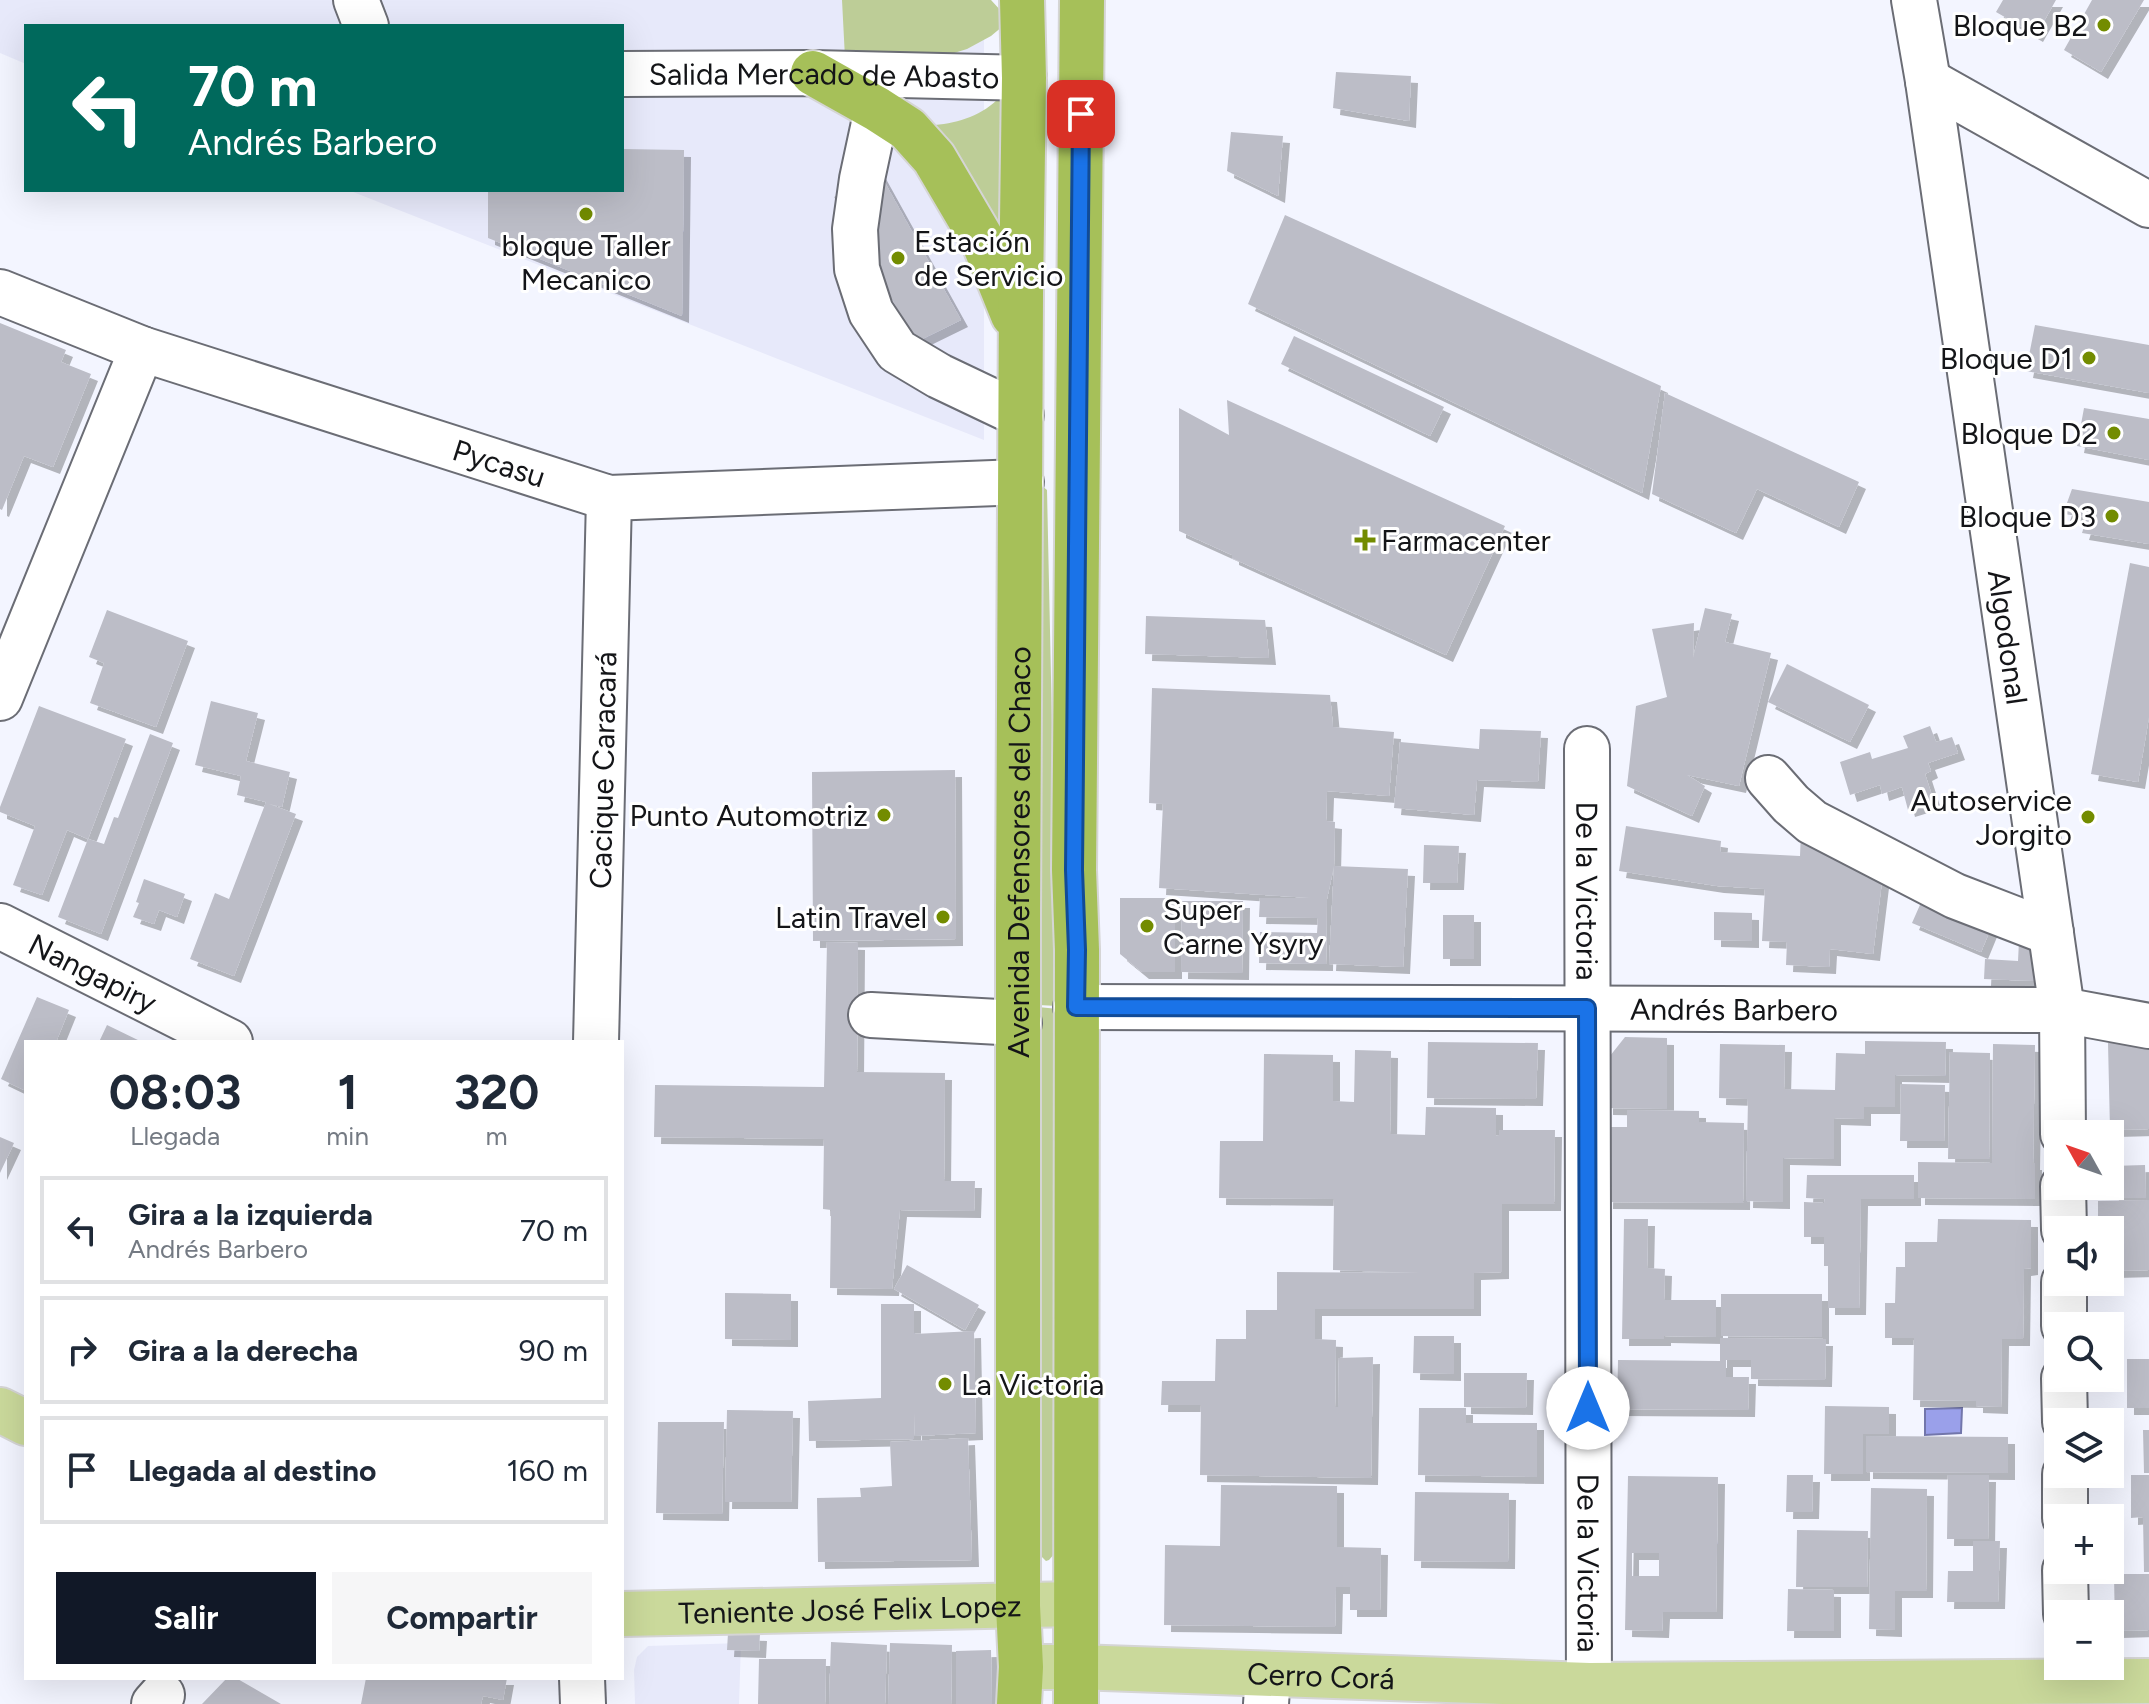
<!DOCTYPE html>
<html lang="es">
<meta charset="utf-8">
<style>
body{margin:0;font-family:Figtree,sans-serif;background:#f6f6f7;color:#1f2937;height:100vh;display:flex;flex-direction:column;font-size:30px;white-space:nowrap}
*{box-sizing:border-box;margin:0}
p{font-size:26px;color:#747a83}
.icon{flex:none;width:44px;height:44px;fill:none;stroke:currentColor;stroke-width:2;stroke-linecap:round;stroke-linejoin:round}
.map{position:relative;flex:1;overflow:hidden}
.side{position:absolute;left:24px;top:1040px;width:600px;height:640px;display:flex;flex-direction:column;background:#fff;border-radius:0px;box-shadow:0 8px 32px #0002}
.side>*{flex:none}
.hud{position:absolute;left:24px;top:24px;width:600px;height:168px;border-radius:0px;box-shadow:0 8px 32px #0002;background:#00695c;color:#fff;overflow:hidden}
.needle{width:52px;rotate:310deg}
.buttons{position:absolute;left:2044px;top:1120px;display:grid;gap:16px}
.buttons a{display:grid;place-items:center;width:80px;height:80px;border-radius:0px;background:#fff;box-shadow:0 8px 32px #0002;font-size:40px}
.pin{position:absolute;display:grid;place-items:center;width:68px;height:68px;color:#fff;margin:-34px;border-radius:16px;box-shadow:0 4px 12px #0006}
.me{position:absolute;width:88px;margin:-44px;rotate:0deg;stroke-linejoin:round;filter:drop-shadow(0 0 6px #0008)}
.turn{display:flex;align-items:center;gap:28px;height:168px;padding:0 32px;font-size:36px}
.turn .icon{width:104px;height:104px;stroke-width:2.5}
.turn b{display:block;font-size:56px;line-height:68px}
.eta{display:flex;justify-content:space-evenly;align-items:center;height:136px;text-align:center}
.eta b{font-size:48px;font-weight:700;line-height:56px}
.primary-button{display:flex;gap:16px;margin-top:auto;padding:16px 32px}
.primary-button a{flex:1;height:92px;border-radius:0px;background:#111827;color:#fff;font-size:32px;font-weight:700;line-height:92px;text-align:center}
.primary-button a+a{background:#f6f6f7;color:#1f2937}
ul{padding:0;list-style:none}
li{display:flex;align-items:center;gap:24px;height:108px;margin:0 16px 12px;padding:0 16px;border:4px solid #e0e1e3;border-radius:0px}
li div{flex:1}
li b{display:block;font-size:30px}
li em{font-style:normal}
.map>svg:first-child{display:block}
</style>
<div class="map">
<svg width="2149" height="1704" viewBox="0 0 2149 1704">
<defs>
<filter id="shadow"><feDropShadow dx="7" dy="7" stdDeviation="0" flood-color="#0004"/></filter>
</defs>
<rect width="100%" height="100%" fill="#f3f5ff"/>
<path fill="#e7e9fa" d="M0 0H984V440L348 190H622V26H26V64L0 53Z
M741 1643 739 1704H635L634 1670 637 1657 648 1646Z"/>
<path fill="#bdcd97" d="M842 0H991L1002 12 1003 26 991 36 967 49 938 58H845Z
M1000 97 1002 112 1005 251 935 125C959 123 983 115 1000 97Z
M1042 486 1047 490 1058 1006 1038 1005Z
M1038 1007 1058 1009 1055 1553 1049 1560 1046 1561 1039 1554Z"/>
<path fill="#9aa0ea" stroke="#7276ab" stroke-width="2" d="M1962 1408 1961 1433 1925 1435V1409Z"/>
<path fill="#bcbdc7" fill-rule="evenodd" filter="url(#shadow)" d="M2003 0H2056L2036 35 1996 12Z
M2092 0H2144L2101 72 2064 50Z
M1336 72 1411 76 1409 121 1333 108Z
M1231 132 1283 136 1278 196 1227 171Z
M622 149 684 150 682 316 488 238V190H622Z
M879 172 961 320 916 342 834 197Z
M1285 215 1661 386 1642 493 1248 304Z
M0 323 66 350 61 362 91 374 53 467 24 456 2 510 0 509Z
M2035 325 2149 345V393L2026 371Z
M1294 336 1444 407 1430 436 1281 364Z
M1665 393 1859 482 1839 527 1757 489 1736 533 1652 494Z
M1227 400 1505 526 1446 655 1232 558V555L1179 531V408L1229 435Z
M2084 408 2149 419V460L2077 446Z
M2072 489 2149 502V544L2082 533 2087 517 2063 514Z
M2130 563 2149 567V717L2138 782 2091 774Z
M1705 608 1732 614 1725 642 1771 653 1739 786 1687 775 1705 786 1692 816 1627 786 1636 706 1667 697 1652 629 1694 623 1693 658Z
M107 610 188 641 156 727 90 703 104 663 89 657Z
M1146 616 1265 620 1269 658 1145 654Z
M1787 664 1869 705 1850 742 1768 702Z
M1152 688 1330 695 1333 727 1394 732 1389 796 1327 791 1326 821 1335 822 1334 866 1327 899 1326 964 1259 963 1260 932 1317 933 1318 918 1259 917 1260 898H1310L1159 888 1163 804 1149 803Z
M211 701 258 713 246 761 290 772 282 807 269 804 296 814 234 976 190 959 215 893 229 899 266 802 237 795 241 776 195 765Z
M39 706 126 739 88 839 67 830 42 895 13 885 35 826 0 812V807Z
M1930 726 1936 742 1952 737 1958 753 1928 763 1931 771 1925 774 1934 802 1908 810 1902 787 1882 794 1880 785 1850 795 1840 762 1870 752 1872 759 1908 748 1903 736Z
M1480 729 1541 731 1538 782 1477 780 1474 815 1394 808 1400 742 1479 749Z
M150 734 173 743 101 934 58 917 88 839 104 844 114 817 118 818Z
M955 770 956 939 813 941 812 772Z
M1626 826 1721 841 1720 852 1800 856 1801 831 1836 852 1835 860 1884 865 1873 954 1830 949 1829 967 1786 965 1787 942 1762 941 1765 889 1717 886 1619 871Z
M1424 845 1459 846 1457 883H1423Z
M1334 866 1408 869 1403 967 1329 964Z
M144 879 185 894 177 917 159 910 154 924 133 917 139 903 136 902Z
M1927 889 1995 918 1981 952 1912 923Z
M1120 898H1175V972H1142L1120 954Z
M1182 901H1243L1242 973 1181 972Z
M1714 912 1752 913V941L1714 940Z
M1443 915H1474V959H1443Z
M2019 941 2039 942 2037 981 1984 979 1985 959 2018 961Z
M827 942 858 943 857 1072 945 1073 944 1181H975L974 1211 900 1210 892 1289 830 1288 831 1210 823 1209 824 1139 654 1137 655 1085 824 1087Z
M37 997 69 1010 56 1042H26V1091L1 1079Z
M107 1025 142 1042H99Z
M1625 1037 1667 1038V1109L1606 1108V1061Z
M1865 1041 1946 1042 1945 1076 1895 1075V1107H1864V1119L1834 1118V1159L1783 1158V1202L1746 1201 1748 1099 1719 1098 1720 1044 1785 1045 1784 1089 1835 1090 1836 1053 1865 1054Z
M1428 1042 1538 1043 1536 1099 1427 1098Z
M2149 1042V1129L2110 1130 2108 1043Z
M1993 1044 2035 1045 2033 1163H2035V1199L1918 1198V1162L1992 1163Z
M1355 1050 1391 1051 1390 1134 1425 1135 1426 1107 1496 1108V1136L1499 1135V1130H1555L1554 1204H1502V1272L1474 1273V1309H1315V1339L1336 1340 1335 1407H1338L1339 1358 1373 1357 1371 1478 1200 1475 1201 1405H1161L1162 1381H1215L1216 1339H1246V1310H1277V1272L1420 1273 1333 1270 1334 1199 1219 1198 1220 1141H1263L1264 1054 1333 1055V1101L1354 1102Z
M1950 1052 1990 1053 1989 1159H1948Z
M1901 1084 1945 1085 1944 1141H1900Z
M1627 1110 1699 1111V1122L1744 1123 1743 1203 1606 1202 1607 1127H1627Z
M0 1137 14 1143 0 1173Z
M2145 1165 2146 1198H2112L2111 1166Z
M1807 1175H1914V1199H1861L1859 1308H1828V1266H1824V1237H1804V1202L1824 1203 1825 1199 1806 1198Z
M2149 1200V1270L2110 1271V1230H2098V1201Z
M1624 1219H1648L1647 1268 1665 1269 1664 1300H1716V1337L1664 1336V1339H1622Z
M1938 1219 2031 1220V1268L2024 1269 2023 1339H2002L2001 1407 1976 1406V1401L1913 1400 1914 1338H1885V1303H1895L1896 1267H1905V1242H1937Z
M907 1265 979 1305 965 1330 894 1289Z
M725 1293 791 1294V1340L725 1339Z
M1721 1294H1822V1337L1721 1336Z
M881 1304H914V1334L974 1331 976 1433 915 1436 914 1413V1439L809 1441 808 1401 881 1398Z
M1414 1336H1454V1374L1413 1373Z
M1720 1338 1826 1339 1825 1380 1751 1379V1360H1726V1377H1749L1748 1410 1617 1409 1618 1360 1720 1361Z
M2127 1359H2149V1408H2127Z
M1464 1373H1527L1526 1408 1464 1407Z
M1825 1406 1889 1407V1434H1863V1474H1824Z
M1419 1408H1466V1423H1537V1477L1418 1475Z
M727 1410 793 1411 791 1502H725Z
M658 1422H724L722 1514 656 1513Z
M2143 1430H2149V1473H2144Z
M1866 1436 2008 1437V1473L1866 1472Z
M968 1438 972 1560 818 1562 817 1498 861 1497 860 1488 892 1486 890 1442Z
M1787 1475H1813L1812 1512H1786Z
M1948 1475H1989L1988 1539H1947Z
M2131 1475H2149V1572H2144L2143 1517 2131 1518Z
M1628 1476 1718 1477 1716 1612H1663L1662 1631 1625 1630ZM1632 1553H1659V1576H1632Z
M1221 1485 1337 1486V1547L1381 1548 1380 1610H1350V1587H1336L1335 1627 1164 1625 1165 1545 1220 1546Z
M1871 1488 1927 1489 1926 1591H1895V1630L1869 1629Z
M1415 1492 1509 1493 1508 1562 1414 1561Z
M1797 1530 1868 1531 1867 1587H1796Z
M1973 1541H2000L1998 1602H1947L1948 1571H1973Z
M2114 1574H2149V1630L2115 1631Z
M1788 1589 1834 1590V1631H1787Z
M728 1633 760 1634 759 1651 727 1650Z
M831 1642 887 1645 885 1704H829Z
M890 1643 952 1645 951 1704H888Z
M991 1650 992 1704H956V1651Z
M759 1659H826L825 1704H758Z
M227 1678H236L281 1704H202Z
M366 1678H507L503 1700 483 1696 481 1704H361Z"/>
<g fill="none" stroke-linecap="round" stroke-linejoin="round">
<defs>
<g id="minor">
<path d="M356 0 366 26"/>
<path id="s1" d="M1914 0 1928 81 2062 1010 2063 1134"/>
<path id="s2" d="M622 74 813 73 1024 78"/>
<path d="M1928 81 2149 205"/>
<path d="M877 109 862 179 855 229 857 269 871 312 897 351 939 376 1021 415"/>
<path id="s3" d="M0 292 142 349 609 498 1021 482"/>
<path d="M0 698 142 349"/>
<path id="s4" d="M1587 749 1589 1704"/>
<path d="M1768 778 1791 804 1812 822 1955 896 2051 933"/>
<path id="s5" d="M0 926 230 1042"/>
<path id="s6" d="M1076 1007 2062 1010 2149 1026"/>
<path d="M871 1015 1019 1023"/>
<path id="s7" d="M596 1042 609 498"/>
<path d="M2063 1186 2064 1230"/>
<path d="M2064 1282V1326"/>
<path d="M2064 1378 2065 1422"/>
<path d="M2065 1474V1518"/>
<path d="M2065 1570 2066 1614"/>
<path d="M582 1678 583 1704"/>
<path d="M154 1704 162 1695"/>
<path d="M1266 1704 1268 1674"/>
</g>
<g id="major">
<path d="M0 1410 26 1423"/>
<path id="s8" d="M622 1614 1076 1604"/>
<path id="s9" d="M1021 1667H1076L1589 1685 2149 1681"/>
</g>
<g id="highway">
<path d="M813 73 877 109 908 129 934 158 984 243 1013 315"/>
<path id="s10" d="M1019 1704 1021 1667 1018 1606V914L1021 293 1024 78 1022 0"/>
<path d="M1076 1704 1077 950 1074 870 1082 0"/>
</g>
</defs>
<use href="#minor" stroke="#6b6d75" stroke-width="48"/>
<use href="#major" stroke="#d5d5d5" stroke-width="48"/>
<use href="#highway" stroke="#d5d5d5" stroke-width="48"/>
<use href="#minor" stroke="#fff" stroke-width="44"/>
<use href="#major" stroke="#cad99b" stroke-width="44"/>
<use href="#highway" stroke="#a6c059" stroke-width="44"/>
</g>
<g fill="none" stroke-linecap="round" stroke-linejoin="round">
<defs>
<path id="route" d="M1081 114 1074 870 1077 950 1076 1007 1587 1008 1588 1408"/>
</defs>
<use href="#route" stroke="#114b97" stroke-width="20"/>
<use href="#route" stroke="#1a73e8" stroke-width="14"/>
</g>
<g fill="#738c00" stroke="#fff" stroke-width="3">
<circle cx="2104" cy="25" r="8"/>
<circle cx="586" cy="214" r="8"/>
<circle cx="898" cy="258" r="8"/>
<circle cx="2089" cy="358" r="8"/>
<circle cx="2114" cy="433" r="8"/>
<circle cx="2112" cy="516" r="8"/>
<path d="M1361 528h8v8h8v8h-8v8h-8v-8h-8v-8h8z"/>
<circle cx="884" cy="815" r="8"/>
<circle cx="2088" cy="817" r="8"/>
<circle cx="943" cy="917" r="8"/>
<circle cx="1147" cy="926" r="8"/>
<circle cx="945" cy="1384" r="8"/>
</g>
<g text-anchor="middle" dominant-baseline="central" stroke-width="6" stroke-linejoin="round" paint-order="stroke">
<g font-size="30" fill="#141518" stroke="#fff" text-anchor="end">
<text x="2088" y="25">Bloque B2</text>
<text x="914" y="241" text-anchor="start">Estación<tspan x="914" dy="34">de Servicio</tspan></text>
<text x="586" y="245" text-anchor="middle">bloque Taller<tspan x="586" dy="34">Mecanico</tspan></text>
<text x="2073" y="358">Bloque D1</text>
<text x="2098" y="433">Bloque D2</text>
<text x="2096" y="516">Bloque D3</text>
<text x="1381" y="540" text-anchor="start">Farmacenter</text>
<text x="2072" y="800">Autoservice<tspan x="2072" dy="34">Jorgito</tspan></text>
<text x="868" y="815">Punto Automotriz</text>
<text x="1163" y="909" text-anchor="start">Super<tspan x="1163" dy="34">Carne Ysyry</tspan></text>
<text x="927" y="917">Latin Travel</text>
<text x="961" y="1384" text-anchor="start">La Victoria</text>
</g>
<g font-size="30" fill="#141518" stroke="#fff">
<text stroke="none"><textPath href="#s2" startOffset="202">Salida Mercado de Abasto</textPath></text>
<text stroke="none"><textPath href="#s3" startOffset="528">Pycasu</textPath></text>
<text stroke="none"><textPath href="#s1" startOffset="644">Algodonal</textPath></text>
<text stroke="none"><textPath href="#s7" startOffset="272">Cacique Caracará</textPath></text>
<text stroke="none"><textPath href="#s10" startOffset="852">Avenida Defensores del Chaco</textPath></text>
<text stroke="none"><textPath href="#s4" startOffset="142">De la Victoria</textPath></text>
<text stroke="none"><textPath href="#s5" startOffset="104">Nangapiry</textPath></text>
<text stroke="none"><textPath href="#s6" startOffset="658">Andrés Barbero</textPath></text>
<text stroke="none"><textPath href="#s4" startOffset="814">De la Victoria</textPath></text>
<text stroke="none"><textPath href="#s8" startOffset="228">Teniente José Felix Lopez</textPath></text>
<text stroke="none"><textPath href="#s9" startOffset="300">Cerro Corá</textPath></text>
</g>
</g>
</svg>
<div class="buttons">
<a><svg class="needle" viewBox="-14 -14 28 28"><path d="M0-13l5 13h-10z" fill="#e53935"/><path d="M0 13l5-13h-10z" fill="#747a83"/></svg></a>
<a><svg class="icon" aria-label="sound" viewBox="0 0 24 24"><path d="M4 9h4l5-4v14l-5-4H4zM17 9q2 3 0 6"/></svg></a>
<a><svg class="icon" aria-label="search" viewBox="0 0 24 24"><circle cx="10" cy="10" r="6"/><path d="M15 15l6 6"/></svg></a>
<a><svg class="icon" aria-label="layers" viewBox="0 0 24 24"><path d="M12 4l9 5-9 5-9-5zM3 14l9 5 9-5"/></svg></a>
<a>+</a>
<a>−</a>
</div>
<div class="pin" style="left:1081px;top:114px;background:#d93025"><svg class="icon" aria-label="arrive" viewBox="0 0 24 24"><path d="M6 21V4h12l-3 4 3 4H6"/></svg></div>
<svg class="me" style="left:1588px;top:1408px" viewBox="-20 -20 40 40"><circle r="19" fill="#fff"/><path d="M0-13L10 11 0 6-10 11z" fill="#1a73e8"/></svg>
<div class="hud">
<div class="turn"><svg class="icon" aria-label="left" viewBox="0 0 24 24"><path d="M17 20v-9H6M10 6l-5 5 5 5"/></svg><div><b>70 m</b>Andrés Barbero</div></div>
</div>
<section class="side">
<div class="eta">
<div><b>08:03</b><p>Llegada</p></div>
<div><b>1</b><p>min</p></div>
<div><b>320</b><p>m</p></div>
</div>
<ul>
<li><svg class="icon" aria-label="left" viewBox="0 0 24 24"><path d="M17 20v-9H6M10 6l-5 5 5 5"/></svg><div><b>Gira a la izquierda</b><p>Andrés Barbero</p></div><em>70 m</em></li>
<li><svg class="icon" aria-label="right" viewBox="0 0 24 24"><path d="M7 20v-9h11M14 6l5 5-5 5"/></svg><div><b>Gira a la derecha</b></div><em>90 m</em></li>
<li><svg class="icon" aria-label="arrive" viewBox="0 0 24 24"><path d="M6 21V4h12l-3 4 3 4H6"/></svg><div><b>Llegada al destino</b></div><em>160 m</em></li>
</ul>
<div class="primary-button"><a>Salir</a><a>Compartir</a></div>
</section>
</div>
